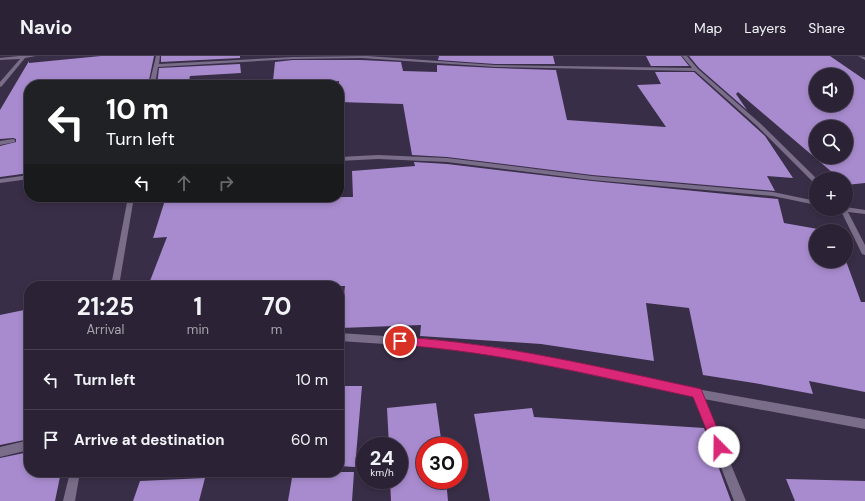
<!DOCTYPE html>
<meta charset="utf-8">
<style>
body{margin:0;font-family:"DM Sans",sans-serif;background:#372f41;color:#f1f3f6;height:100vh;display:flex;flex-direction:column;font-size:15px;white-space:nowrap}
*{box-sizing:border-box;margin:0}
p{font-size:13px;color:#a6a4ad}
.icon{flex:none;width:22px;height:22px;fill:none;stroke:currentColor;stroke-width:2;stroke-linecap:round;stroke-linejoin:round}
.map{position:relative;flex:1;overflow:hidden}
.side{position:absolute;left:24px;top:225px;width:320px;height:196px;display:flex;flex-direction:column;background:#2b2235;border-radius:16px;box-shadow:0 2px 6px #0003,0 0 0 1px #473f50}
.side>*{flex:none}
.top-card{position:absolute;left:24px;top:24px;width:320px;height:122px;border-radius:16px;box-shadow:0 2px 6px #0003,0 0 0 1px #473f50;background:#202124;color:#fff;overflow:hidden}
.fabs{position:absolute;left:809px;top:12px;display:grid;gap:8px}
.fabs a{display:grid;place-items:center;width:44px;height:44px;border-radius:50%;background:#2b2235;box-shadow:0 2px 6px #0003,0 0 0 1px #473f50;font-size:20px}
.speed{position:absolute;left:356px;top:381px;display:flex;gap:8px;font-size:20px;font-weight:700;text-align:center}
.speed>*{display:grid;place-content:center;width:52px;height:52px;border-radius:50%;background:#2b2235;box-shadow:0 2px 6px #0003,0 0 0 1px #473f50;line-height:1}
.speed small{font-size:10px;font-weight:400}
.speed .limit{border:6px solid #d22;background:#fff;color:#111}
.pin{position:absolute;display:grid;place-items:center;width:34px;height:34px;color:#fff;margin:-17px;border:2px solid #fff;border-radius:50%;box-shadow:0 1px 4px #0007}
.me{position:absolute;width:44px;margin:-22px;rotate:338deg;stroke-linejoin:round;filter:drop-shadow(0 0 3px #0008)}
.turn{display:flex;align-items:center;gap:14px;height:84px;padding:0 16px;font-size:18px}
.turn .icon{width:52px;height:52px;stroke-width:2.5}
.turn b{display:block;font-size:28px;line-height:34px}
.lanes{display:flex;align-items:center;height:38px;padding:0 16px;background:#0003;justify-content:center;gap:20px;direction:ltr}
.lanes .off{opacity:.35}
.eta{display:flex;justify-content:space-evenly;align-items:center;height:68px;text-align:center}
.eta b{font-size:24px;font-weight:700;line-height:28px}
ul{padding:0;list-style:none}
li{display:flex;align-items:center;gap:12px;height:60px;padding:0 16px;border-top:1px solid #473f50}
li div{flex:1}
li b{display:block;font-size:15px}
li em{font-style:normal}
header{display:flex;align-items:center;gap:24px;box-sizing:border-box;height:56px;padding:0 20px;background:#2b2235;border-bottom:1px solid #473f50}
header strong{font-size:19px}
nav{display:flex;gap:22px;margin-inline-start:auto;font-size:14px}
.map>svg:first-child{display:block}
</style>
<header>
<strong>Navio</strong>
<nav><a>Map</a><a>Layers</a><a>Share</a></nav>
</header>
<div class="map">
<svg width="865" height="445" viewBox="0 0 865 445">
<rect width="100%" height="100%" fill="#392e47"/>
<path fill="#a88bce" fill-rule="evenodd" d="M101 0H154L148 29H29V117L0 121V90L16 86V83L13 82 0 83V54L29 5V7Z
M161 0H240V2L161 6Z
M439 0H553L555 8H495L438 4Z
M646 0H681L689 10H651Z
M689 0H830L865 24V127L846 129V123H840L738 36 736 38 747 54 699 12ZM816 19H846V49H816ZM816 71H846V101H816Z
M293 4H361L401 6 403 15 437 16V9L495 12 556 14 567 64 666 71 637 29 661 28 655 16H694L765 80 793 122 767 120 775 135 592 119 447 101 412 99 403 48 339 46V25H273L275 6Z
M240 8 241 17 190 20 188 29H157L159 12Z
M414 106 447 108 592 125 778 143 784 167 829 175H816V205H846L861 246H865V336L809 325 813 338 754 327 703 319 689 252 646 247 654 305 541 288 420 280 421 269 340 272 345 230H148L167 181 153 182 166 141H353L352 115 415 110Z
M29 253V383L0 389V259Z
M339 330H362L355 411 339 410Z
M436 347 442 390H425V424H446L448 445H391L390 424H399V390H389L387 352Z
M532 352 534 361 704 372 731 445H490L474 358Z
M29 396V416H61L55 445H0V402Z
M293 416H354L352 445H288Z
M205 422 199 445H133L140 425Z
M786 423 865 425V445H795Z"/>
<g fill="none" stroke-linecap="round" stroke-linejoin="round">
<path fill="#796d8a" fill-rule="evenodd" d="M19 0H36L25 2 2 30 0 31V26L20 3 0 4V2Z
M13 83 15 84V86L0 89V85Z
M29 119V123L0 127V123Z
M29 384V394L0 401V391Z"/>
<path fill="#796d8a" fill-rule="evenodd" d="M156 0H160L159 8 293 1 367 0 495 9 692 12 682 0H687L698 13 761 68 817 123 816 128 814 127 757 70 695 15 495 11 361 2 293 3 158 11 155 29H149Z
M858 0 865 1V4Z
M378 99 447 102 592 120 773 136 816 145V149L773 140 592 124 447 106 378 103 339 105V101Z
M128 141H134L119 230H111Z
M846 151 865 154V158L848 156 865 189V199L862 198 841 155 838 153H846Z
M339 277 431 283 503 292 697 333 865 363V373L704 343 746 445H734L694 341 503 300 431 291 339 285Z
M70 416H80L75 445H63Z"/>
</g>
<path fill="#db2777" stroke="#8e194d" d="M400 281C501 287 599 311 697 332L701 333 725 391 723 395 719 397 715 395 693 341C596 320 500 296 400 289L397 288 395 285 397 282Z"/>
</svg>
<div class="fabs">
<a><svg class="icon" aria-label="sound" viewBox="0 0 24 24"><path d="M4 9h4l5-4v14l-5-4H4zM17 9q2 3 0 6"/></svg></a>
<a><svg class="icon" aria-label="search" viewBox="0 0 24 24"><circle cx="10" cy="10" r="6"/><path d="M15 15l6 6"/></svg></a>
<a>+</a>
<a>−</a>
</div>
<div class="speed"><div>24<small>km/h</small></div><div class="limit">30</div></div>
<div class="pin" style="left:400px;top:285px;background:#d93025"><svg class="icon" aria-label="arrive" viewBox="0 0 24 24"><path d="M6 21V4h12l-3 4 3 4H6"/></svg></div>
<svg class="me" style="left:719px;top:391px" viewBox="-20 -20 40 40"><circle r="19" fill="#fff"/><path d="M0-13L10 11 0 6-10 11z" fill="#db2777"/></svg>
<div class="top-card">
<div class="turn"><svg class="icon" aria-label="left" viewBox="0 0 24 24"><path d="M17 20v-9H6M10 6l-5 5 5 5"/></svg><div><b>10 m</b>Turn left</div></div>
<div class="lanes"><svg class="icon" aria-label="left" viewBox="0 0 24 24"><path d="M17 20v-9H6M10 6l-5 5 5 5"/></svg><svg class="icon off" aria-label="ahead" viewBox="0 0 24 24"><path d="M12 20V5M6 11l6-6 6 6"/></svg><svg class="icon off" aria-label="right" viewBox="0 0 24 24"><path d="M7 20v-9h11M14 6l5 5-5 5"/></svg></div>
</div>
<section class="side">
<div class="eta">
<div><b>21:25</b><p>Arrival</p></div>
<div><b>1</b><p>min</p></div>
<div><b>70</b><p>m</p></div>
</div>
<ul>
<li><svg class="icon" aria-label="left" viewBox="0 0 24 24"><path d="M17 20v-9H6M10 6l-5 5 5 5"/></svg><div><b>Turn left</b></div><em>10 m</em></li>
<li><svg class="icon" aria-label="arrive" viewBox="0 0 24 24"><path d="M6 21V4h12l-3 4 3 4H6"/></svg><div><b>Arrive at destination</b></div><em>60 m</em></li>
</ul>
</section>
</div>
